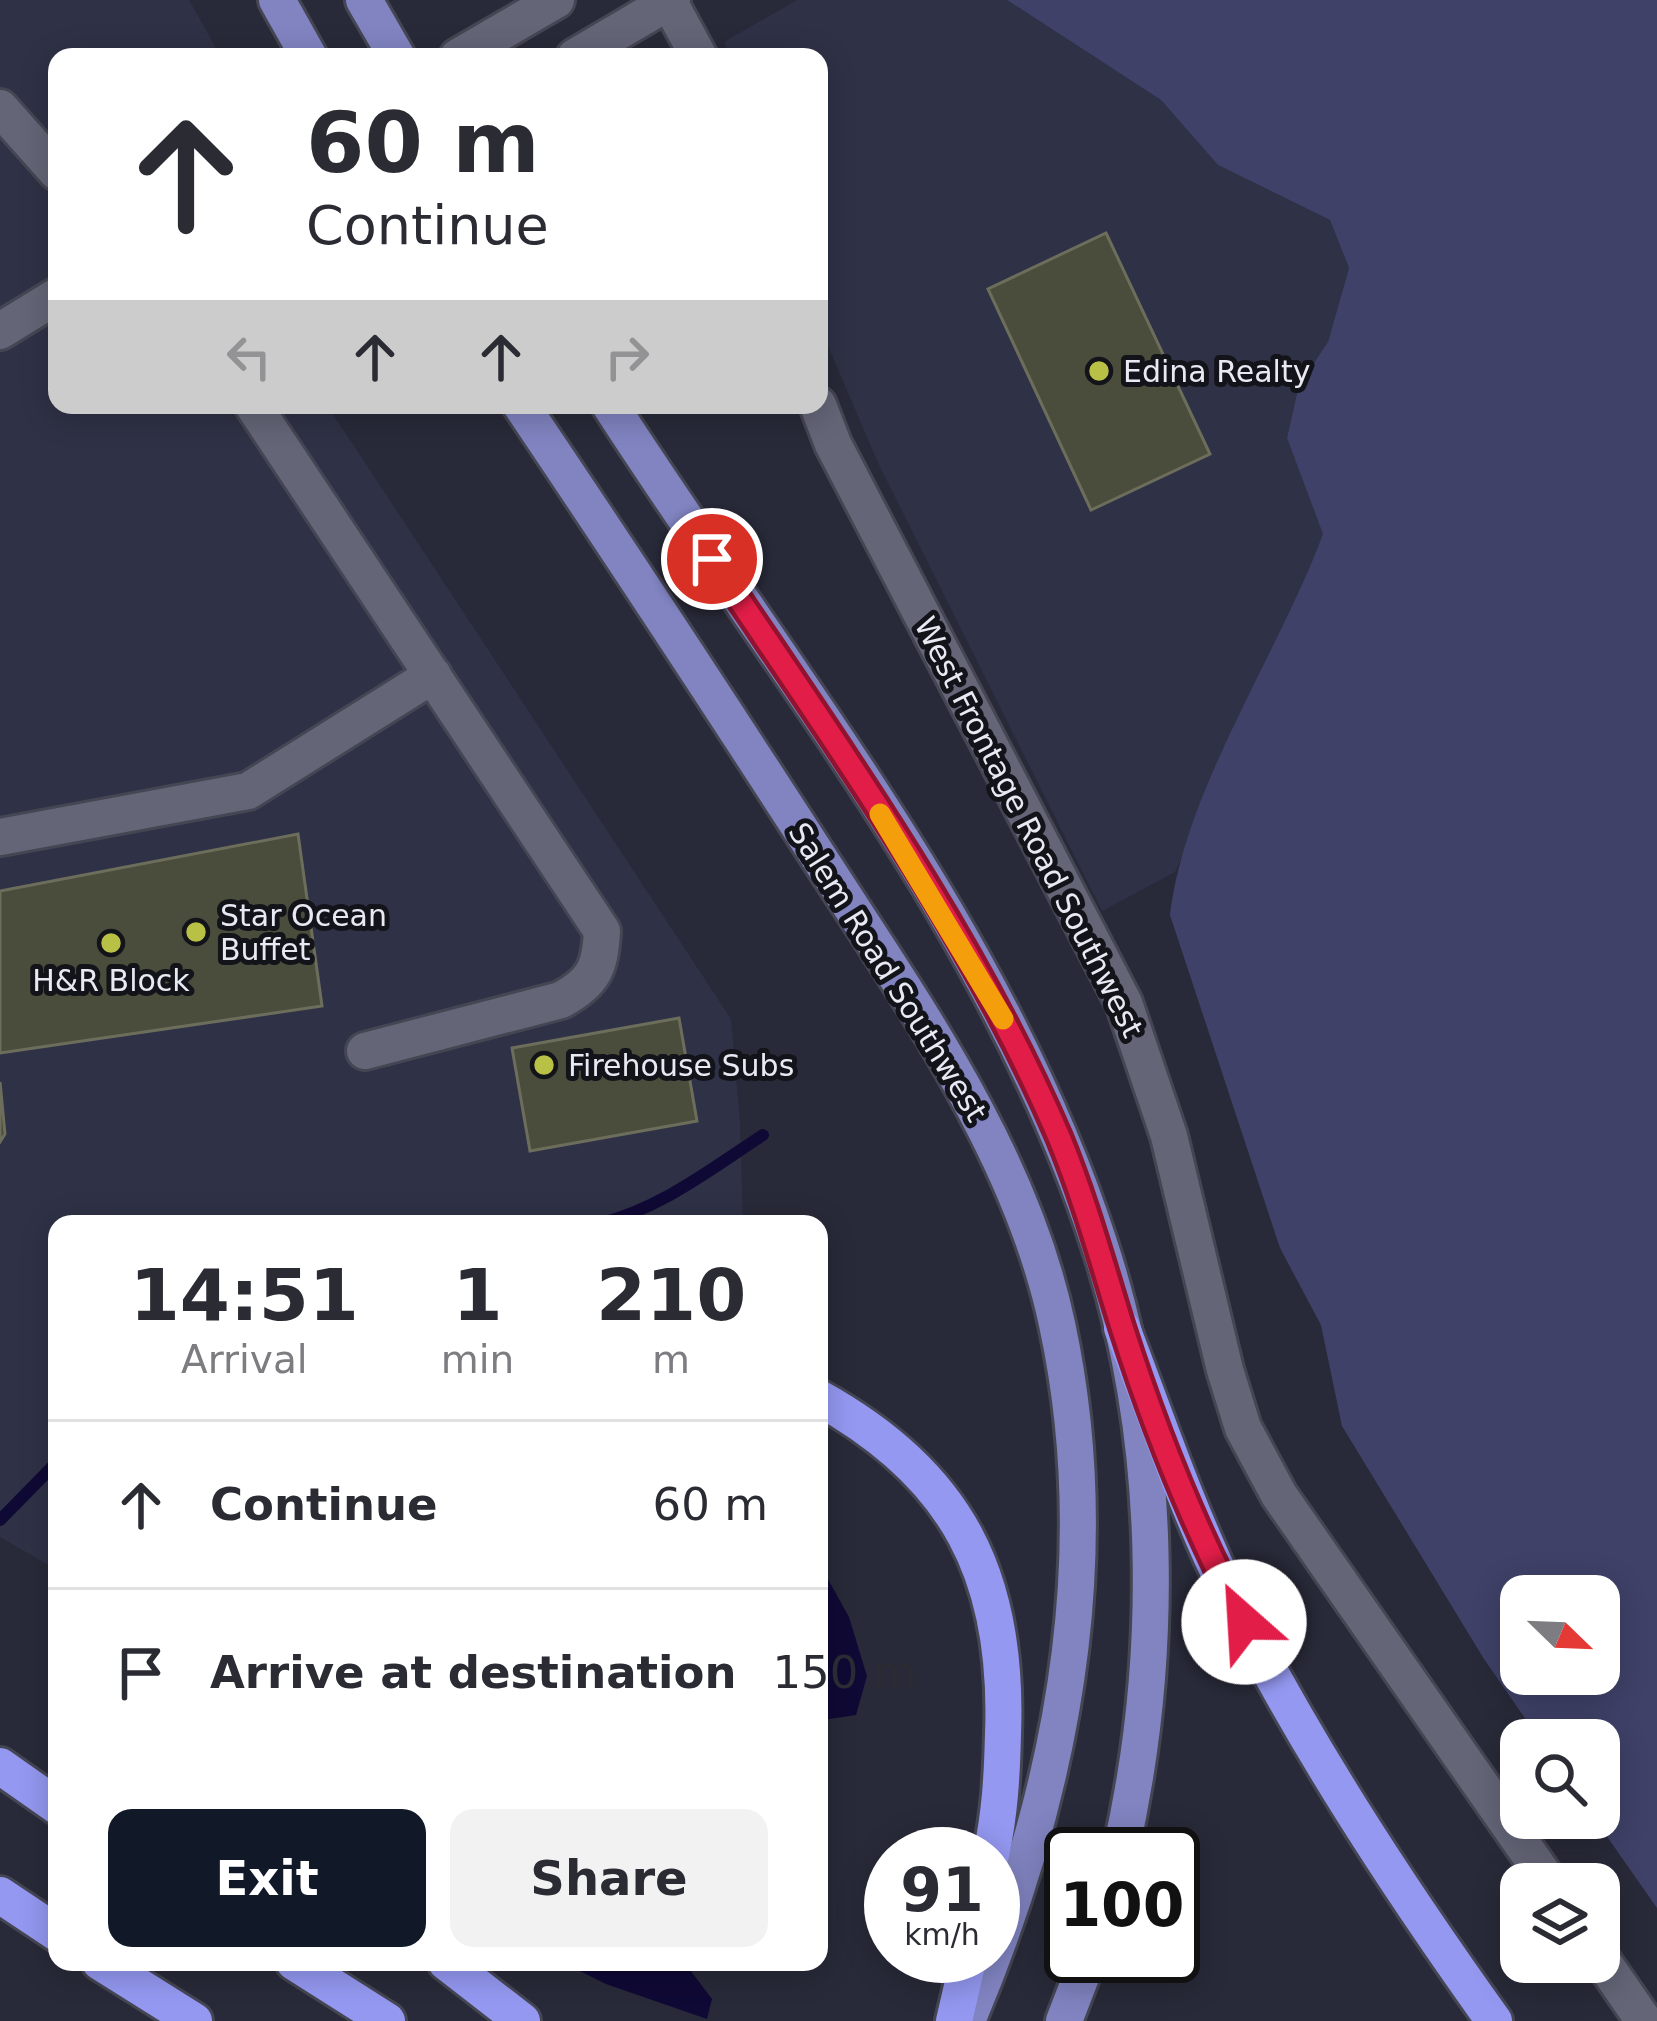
<!DOCTYPE html>
<style>
body{margin:0;font-family:"DejaVu Sans",sans-serif;background:#f2f2f3;color:#2b2b33;height:100vh;display:flex;flex-direction:column;font-size:45px;white-space:nowrap}
*{box-sizing:border-box;margin:0}
p{font-size:39px;color:#7c7c81}
.icon{flex:none;width:66px;height:66px;fill:none;stroke:currentColor;stroke-width:2;stroke-linecap:round;stroke-linejoin:round}
.map{position:relative;flex:1;overflow:hidden}
.side{position:absolute;left:48px;top:1215px;width:780px;height:756px;display:flex;flex-direction:column;background:#fff;border-radius:24px;box-shadow:0 6px 30px #0003}
.side>*{flex:none}
.banner{position:absolute;left:48px;top:48px;width:780px;height:366px;border-radius:24px;box-shadow:0 6px 30px #0003;background:#fff;color:#2b2b33;overflow:hidden}
.needle{width:78px;rotate:113deg}
.buttons{position:absolute;left:1500px;top:1575px;display:grid;gap:24px}
.buttons a{display:grid;place-items:center;width:120px;height:120px;border-radius:24px;background:#fff;box-shadow:0 6px 30px #0003;font-size:60px}
.speed{position:absolute;left:864px;top:1827px;display:flex;gap:24px;font-size:60px;font-weight:700;text-align:center}
.speed>*{display:grid;place-content:center;width:156px;height:156px;border-radius:50%;background:#fff;box-shadow:0 6px 30px #0003;line-height:1}
.speed small{font-size:30px;font-weight:400}
.speed .limit{border:6px solid #111;border-radius:18px;background:#fff;color:#111}
.pin{position:absolute;display:grid;place-items:center;width:102px;height:102px;color:#fff;margin:-51px;border:6px solid #fff;border-radius:50%;box-shadow:0 3px 12px #0007}
.me{position:absolute;width:132px;margin:-66px;rotate:334deg;stroke-linejoin:round;filter:drop-shadow(0 0 9px #0008)}
.turn{display:flex;align-items:center;gap:42px;height:252px;padding:0 60px;font-size:54px}
.turn .icon{width:156px;height:156px;stroke-width:2.5}
.turn b{display:block;font-size:84px;line-height:102px}
.lanes{display:flex;align-items:center;height:114px;padding:0 60px;background:#0003;justify-content:center;gap:60px;direction:ltr}
.lanes .off{opacity:.35}
.eta{display:flex;justify-content:space-evenly;align-items:center;height:204px;text-align:center}
.eta b{font-size:72px;font-weight:600;line-height:84px}
.primary-button{display:flex;gap:24px;margin-top:auto;padding:24px 60px}
.primary-button a{flex:1;height:138px;border-radius:24px;background:#111827;color:#fff;font-size:48px;font-weight:600;line-height:138px;text-align:center}
.primary-button a+a{background:#f2f2f3;color:#2b2b33}
ul{padding:0;list-style:none}
li{display:flex;align-items:center;gap:36px;height:168px;padding:0 60px;border-top:3px solid #e1e1e2}
li div{flex:1}
li b{display:block;font-size:45px}
li em{font-style:normal}
.map>svg:first-child{display:block}
</style>
<div class="map">
<svg width="1657" height="2021" viewBox="0 0 1657 2021">
<rect width="100%" height="100%" fill="#292a39"/>
<path fill="#2f3146" d="M0 0H189L221 57H57V405H327L731 1019 740 1123 743 1224H57V1570L0 1537Z
M797 0H1007L1161 100 1218 165 1330 220 1349 268 1328 342 1299 385 1287 438 1324 533 1301 593 1175 872 1102 911 878 463 822 332 819 57H731L724 42Z"/>
<path fill="#3f4168" fill-rule="evenodd" d="M1007 0H1657V1908L1594 1818H1599V1740H1540L1484 1659 1342 1426 1321 1325 1280 1248 1170 915C1185 789 1278 655 1323 534L1287 438 1299 385 1328 342 1349 268 1330 220 1218 165 1161 100ZM1521 1596H1599V1674H1521Z"/>
<path fill="#0f0935" d="M819 1563 849 1617 867 1676 856 1715 823 1720Z
M562 1962H684L712 1999 707 2019 606 1984Z"/>
<g fill="none" stroke-linecap="round" stroke-linejoin="round">
<path stroke="#0f0935" stroke-width="12" d="M598 1224C660 1209 711 1169 763 1135
M0 1520 57 1462"/>
</g>
<path fill="#4b4d3c" stroke="#6c6e5b" stroke-width="3" d="M1106 233 1210 454 1091 510 988 289Z
M298 834 322 1006 0 1053V891Z
M679 1018 697 1121 530 1151 512 1048Z
M0 1082 5 1134 0 1142Z"/>
<g fill="none" stroke-linecap="round" stroke-linejoin="round">
<defs>
<path id="minor" d="M668 0 699 57
M458 57 556 0
M575 57 672 0
M0 108 57 172
M0 331 57 296
M253 405 602 931C600 968 594 982 561 1000L365 1051
M818 405 833 444 1124 1003 1169 1136 1225 1370 1243 1428 1279 1495 1550 1884
M0 837 248 791 433 675
M1599 1956 1644 2021"/>
<path id="major" d="M277 0 309 57
M364 0 397 57
M521 405C622 555 721 706 820 859 912 1002 1021 1153 1057 1324 1108 1561 1060 1801 967 2021
M610 405C783 674 999 934 1099 1243 1163 1437 1165 1657 1120 1854
M1064 2021 1089 1956"/>
<path id="highway" d="M1122 1328C1156 1416 1186 1507 1228 1592 1304 1743 1396 1884 1494 2021
M819 1398C958 1475 1009 1577 1003 1734 1002 1775 1000 1814 991 1854
M0 1766 57 1806
M0 1895 57 1933
M100 1962 194 2021
M294 1962 387 2021
M446 1962 522 2021
M954 2021 969 1956"/>
</defs>
<use href="#minor" stroke="#454653" stroke-width="42"/>
<use href="#major" stroke="#454653" stroke-width="42"/>
<use href="#highway" stroke="#454653" stroke-width="42"/>
<use href="#minor" stroke="#646678" stroke-width="36"/>
<use href="#major" stroke="#8184c1" stroke-width="36"/>
<use href="#highway" stroke="#9498f1" stroke-width="36"/>
</g>
<g fill="none" stroke-linecap="round" stroke-linejoin="round">
<defs>
<path id="route" d="M712 559C837 746 970 930 1059 1137 1085 1200 1102 1263 1122 1327 1154 1427 1195 1530 1244 1622"/>
</defs>
<use href="#route" stroke="#92132f" stroke-width="30"/>
<use href="#route" stroke="#e11d48" stroke-width="21"/>
<path stroke="#f59e0b" stroke-width="21" d="M880 814 1003 1019"/>
</g>
<g fill="#b9c046" stroke="#13131a" stroke-width="4.5">
<circle cx="1099" cy="371" r="12"/>
<circle cx="196" cy="932" r="12"/>
<circle cx="111" cy="943" r="12"/>
<circle cx="544" cy="1065" r="12"/>
</g>
<g text-anchor="middle" dominant-baseline="central" stroke-width="10" stroke-linejoin="round" paint-order="stroke">
<g font-size="30" fill="#e7e9f3" stroke="#13131a" text-anchor="start">
<text x="1123" y="371">Edina Realty</text>
<text x="220" y="915">Star Ocean<tspan x="220" dy="34">Buffet</tspan></text>
<text x="111" y="980" text-anchor="middle">H&amp;R Block</text>
<text x="568" y="1065">Firehouse Subs</text>
</g>
<g font-size="30" fill="#e7e9f3" stroke="#13131a">
<text transform="translate(1029 827) rotate(63)">West Frontage Road Southwest</text>
<text transform="translate(888 972) rotate(58)">Salem Road Southwest</text>
</g>
</g>
</svg>
<div class="buttons">
<a><svg class="needle" viewBox="-14 -14 28 28"><path d="M0-13l5 13h-10z" fill="#e53935"/><path d="M0 13l5-13h-10z" fill="#7c7c81"/></svg></a>
<a><svg class="icon" aria-label="search" viewBox="0 0 24 24"><circle cx="10" cy="10" r="6"/><path d="M15 15l6 6"/></svg></a>
<a><svg class="icon" aria-label="layers" viewBox="0 0 24 24"><path d="M12 4l9 5-9 5-9-5zM3 14l9 5 9-5"/></svg></a>
</div>
<div class="speed"><div>91<small>km/h</small></div><div class="limit">100</div></div>
<div class="pin" style="left:712px;top:559px;background:#d93025"><svg class="icon" aria-label="arrive" viewBox="0 0 24 24"><path d="M6 21V4h12l-3 4 3 4H6"/></svg></div>
<svg class="me" style="left:1244px;top:1622px" viewBox="-20 -20 40 40"><circle r="19" fill="#fff"/><path d="M0-13L10 11 0 6-10 11z" fill="#e11d48"/></svg>
<div class="banner">
<div class="turn"><svg class="icon" aria-label="ahead" viewBox="0 0 24 24"><path d="M12 20V5M6 11l6-6 6 6"/></svg><div><b>60 m</b>Continue</div></div>
<div class="lanes"><svg class="icon off" aria-label="left" viewBox="0 0 24 24"><path d="M17 20v-9H6M10 6l-5 5 5 5"/></svg><svg class="icon" aria-label="ahead" viewBox="0 0 24 24"><path d="M12 20V5M6 11l6-6 6 6"/></svg><svg class="icon" aria-label="ahead" viewBox="0 0 24 24"><path d="M12 20V5M6 11l6-6 6 6"/></svg><svg class="icon off" aria-label="right" viewBox="0 0 24 24"><path d="M7 20v-9h11M14 6l5 5-5 5"/></svg></div>
</div>
<section class="side">
<div class="eta">
<div><b>14:51</b><p>Arrival</p></div>
<div><b>1</b><p>min</p></div>
<div><b>210</b><p>m</p></div>
</div>
<ul>
<li><svg class="icon" aria-label="ahead" viewBox="0 0 24 24"><path d="M12 20V5M6 11l6-6 6 6"/></svg><div><b>Continue</b></div><em>60 m</em></li>
<li><svg class="icon" aria-label="arrive" viewBox="0 0 24 24"><path d="M6 21V4h12l-3 4 3 4H6"/></svg><div><b>Arrive at destination</b></div><em>150 m</em></li>
</ul>
<div class="primary-button"><a>Exit</a><a>Share</a></div>
</section>
</div>
